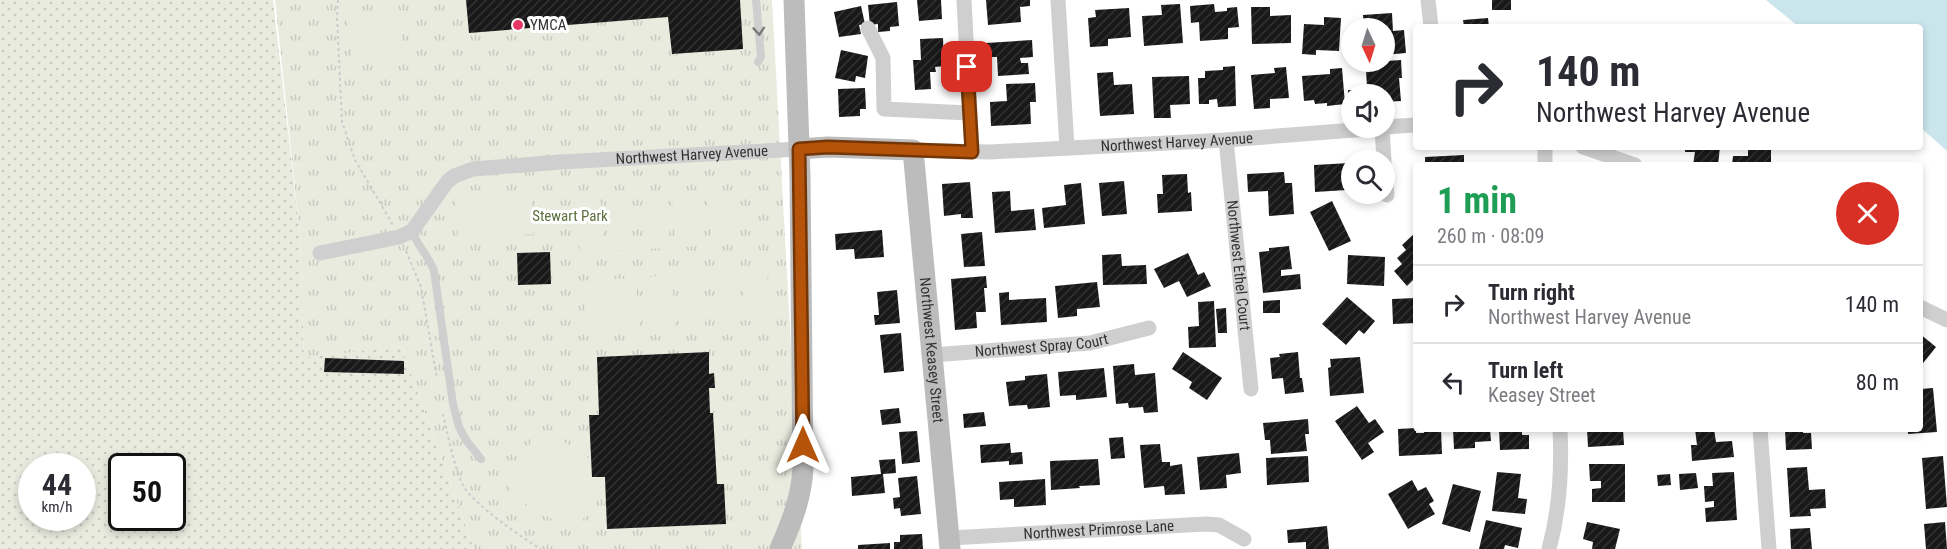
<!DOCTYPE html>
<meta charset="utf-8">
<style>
body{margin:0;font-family:"Roboto Condensed",sans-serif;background:#f7f7f7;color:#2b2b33;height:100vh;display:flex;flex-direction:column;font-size:22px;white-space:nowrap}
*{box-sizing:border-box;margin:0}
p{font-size:20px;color:#7c7c81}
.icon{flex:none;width:33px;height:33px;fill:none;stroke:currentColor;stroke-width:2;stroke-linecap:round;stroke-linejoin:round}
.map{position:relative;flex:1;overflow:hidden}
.panel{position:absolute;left:1413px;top:162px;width:510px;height:270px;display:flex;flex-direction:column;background:#fff;border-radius:6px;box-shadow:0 3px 9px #0003}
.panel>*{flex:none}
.banner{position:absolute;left:1413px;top:24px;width:510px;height:126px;border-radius:6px;box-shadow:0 3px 9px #0003;background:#fff;color:#2b2b33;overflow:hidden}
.needle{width:39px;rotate:176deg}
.fabs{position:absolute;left:1341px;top:18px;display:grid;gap:12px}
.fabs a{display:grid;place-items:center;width:54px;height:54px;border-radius:50%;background:#fff;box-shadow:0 3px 9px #0003;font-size:30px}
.speed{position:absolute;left:18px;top:453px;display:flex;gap:12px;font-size:30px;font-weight:700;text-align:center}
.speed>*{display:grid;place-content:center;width:78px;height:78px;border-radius:50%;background:#fff;box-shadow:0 3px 9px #0003;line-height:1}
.speed small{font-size:15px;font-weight:400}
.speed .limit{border:3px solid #111;border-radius:9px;background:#fff;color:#111}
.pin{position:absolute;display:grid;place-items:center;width:51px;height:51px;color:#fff;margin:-26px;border-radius:12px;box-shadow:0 3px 9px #0006}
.me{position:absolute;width:66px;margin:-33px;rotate:0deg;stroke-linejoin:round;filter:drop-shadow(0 0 4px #0008)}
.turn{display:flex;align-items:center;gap:21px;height:126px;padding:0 24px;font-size:27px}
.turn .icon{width:78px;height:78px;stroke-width:2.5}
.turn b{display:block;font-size:42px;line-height:51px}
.round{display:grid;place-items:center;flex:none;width:63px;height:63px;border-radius:32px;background:#f7f7f7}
.head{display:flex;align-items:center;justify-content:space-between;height:102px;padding:0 24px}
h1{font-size:36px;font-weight:700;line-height:45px;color:#1e9e55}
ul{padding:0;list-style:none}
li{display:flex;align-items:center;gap:18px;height:78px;padding:0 24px;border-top:2px solid #e1e1e2}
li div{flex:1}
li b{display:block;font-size:22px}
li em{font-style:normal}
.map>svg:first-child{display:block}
</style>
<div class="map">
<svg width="1947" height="549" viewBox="0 0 1947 549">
<defs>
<pattern id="grass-dots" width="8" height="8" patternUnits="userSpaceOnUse" patternTransform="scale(1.5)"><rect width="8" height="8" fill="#e8ebde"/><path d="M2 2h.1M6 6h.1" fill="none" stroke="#c7cabf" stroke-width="1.8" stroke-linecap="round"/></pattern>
<pattern id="park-tufts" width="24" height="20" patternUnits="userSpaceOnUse" patternTransform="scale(1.5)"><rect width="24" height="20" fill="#e8ebde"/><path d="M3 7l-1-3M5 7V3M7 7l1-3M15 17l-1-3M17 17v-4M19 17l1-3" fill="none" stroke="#c7cabf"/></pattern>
<pattern id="building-hatch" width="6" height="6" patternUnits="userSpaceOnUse" patternTransform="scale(1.5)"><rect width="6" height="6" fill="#191919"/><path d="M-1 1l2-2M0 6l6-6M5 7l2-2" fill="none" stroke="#323232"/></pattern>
</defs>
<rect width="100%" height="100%" fill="#fff"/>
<path fill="url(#grass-dots)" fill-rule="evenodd" d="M0 0H273L300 235 304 357 401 346 474 549H0ZM32 466H82V518H32ZM122 466H172V518H122Z"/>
<path fill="url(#park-tufts)" d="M275 0H772L802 549H474L401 346 304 358 300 235Z"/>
<path fill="#e8ebde" d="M397 15 406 59 353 66 348 18Z
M531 191 534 234 458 237 455 195Z
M732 193 735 244 711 245 708 195Z
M696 196 699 246 676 248 672 197Z
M667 197 670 248 646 249 643 199Z
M630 199 633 250 610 251 606 201Z
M601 201 604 252 580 253 577 203Z
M767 269 770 319 746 321 743 270Z
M738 271 741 321 717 323 714 272Z
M702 273 705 324 681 325 678 275Z
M672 275 675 326 652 327 648 277Z
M636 278 639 328 615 330 612 279Z
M606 280 610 330 586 332 583 281Z
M540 431C571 444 583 452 608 475L603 491 576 529H569L516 498 508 485 520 457Z"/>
<path fill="#cae5ec" d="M1766 0H1947V151L1920 127V27H1799Z"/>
<path fill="url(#building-hatch)" d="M466 0H740L743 49 672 54 668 17 469 33Z
M917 0H941L942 19 919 21Z
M986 0H1030V6L1020 7 1021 22 988 25Z
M1492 0H1511V10H1492Z
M897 2 899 26 890 27V31L878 32V24L870 25 868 5Z
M1180 4 1183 43 1144 46 1142 16 1162 15 1161 5Z
M1214 4 1215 12 1227 11V8L1237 7 1239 27 1228 28V39L1200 41 1199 22 1191 23 1190 6Z
M861 6 865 24 859 25 861 34 839 37 834 12Z
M1251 7H1270V16L1291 15V43L1252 44Z
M1129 8 1131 37 1108 39V46L1090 47 1088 18 1096 17 1095 10Z
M1392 13 1393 31 1404 30 1406 53 1384 55V28H1364L1363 15Z
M1324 17 1341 18 1339 51 1316 50V55L1302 54 1304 24 1324 25Z
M1488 18 1489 27H1464L1463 20Z
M943 38 944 66 935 67 936 72H930L931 89 915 90 913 60H921L920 39Z
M1032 40 1033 57 1020 58 1021 63H1028L1029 74 998 76 997 57H987L986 43Z
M841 50 868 56 865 78 856 76 855 82 835 78Z
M1401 60 1402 78H1399L1401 101 1384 102V94H1372V86L1367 87 1366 70 1372 69V62Z
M1235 66 1236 106 1218 107 1217 99 1209 100V104H1199L1198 78H1205V71L1223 70V67Z
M1286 67 1289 98 1270 99V108L1254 109 1251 75 1275 73 1274 68Z
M1342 68 1345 104 1327 106V103L1315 104 1314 100 1304 101 1302 76 1330 74V69Z
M1113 72 1114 85 1132 84 1134 114 1100 116 1097 73Z
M1189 76 1190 104 1170 105 1171 118H1154L1152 77Z
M1035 83 1036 102H1030L1031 124 991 126 990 102 1007 101 1006 84Z
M865 88 866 109H860V116L839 117 838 89Z
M1348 90H1357V94H1352V102H1348Z
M1685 147H1720L1718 165H1693L1695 152H1685Z
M1748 149 1771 150V165H1732L1733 156H1748Z
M1464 155V165H1425V157Z
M1350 163V175H1347V190L1315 192 1314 165Z
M1284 172 1285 183H1292L1294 214 1269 216 1268 191 1248 192 1247 174Z
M1187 174 1188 193 1191 192 1192 211 1158 213 1157 194H1163L1162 175Z
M1124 181 1127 214 1102 216 1099 183Z
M970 182 973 218H961V214L944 216 942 184Z
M1081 183 1085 224 1044 228 1042 208 1066 205 1064 185Z
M1010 191 1011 211 1034 209 1036 230 995 233 992 192Z
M1332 201 1351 241 1329 251 1310 212Z
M882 230 884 257 855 259 854 249 836 250 835 234Z
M982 232 985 266 964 267 961 234Z
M1416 232V277L1407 286 1394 271 1402 264 1397 258 1406 250 1402 245Z
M1289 246 1292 269 1281 270V276L1300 274 1301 289 1263 293 1259 252 1269 251V248Z
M550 252 551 284 518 285 517 253Z
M1188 253 1198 275 1204 272 1211 286 1187 297 1179 281 1164 288 1154 269Z
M1121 254 1122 266 1146 265 1147 284 1103 285 1102 255Z
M1348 255 1385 257 1384 286 1347 284Z
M986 276 987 288H984L986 312H976L977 328 955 330 951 279Z
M1097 282 1100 307 1077 309V316L1058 318 1055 286Z
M897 290 900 323 875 325 874 315H879L877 292Z
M1009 292V300L1046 298 1047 322 1001 325 999 293Z
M1347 297 1375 321 1364 334 1359 330 1346 345 1322 324Z
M1416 298V323L1393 324 1392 299Z
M1280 300V313H1263V301Z
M1214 301 1216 347 1189 348 1188 327 1199 326 1198 302Z
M1226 308 1227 333H1218L1216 309Z
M901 333 904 371 884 373 880 335Z
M1920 334 1936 347 1920 367Z
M709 352V374L714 373 715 388H709L710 413H713L717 484H724L726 524 607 529 605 477H592L589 415H599L597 357Z
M1183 352 1222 378 1207 400 1189 388 1192 382 1172 369Z
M1298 352 1300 378H1302L1304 392 1285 394 1283 378 1272 379 1270 358 1280 357 1279 354Z
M1360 357 1364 393 1330 396 1328 368 1331 367 1330 359Z
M325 358 404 361V374L324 372Z
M1134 364 1135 375 1155 373 1158 412 1144 413 1143 407 1129 408 1128 403 1116 404 1113 366Z
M1104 368 1107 397 1076 400V395L1060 396 1058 372Z
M1047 374 1050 407 1028 409 1027 405 1009 406 1006 382 1025 380V376Z
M1933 388 1937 432 1908 434V429H1920V389Z
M1357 406 1369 423 1375 419 1384 432 1368 443 1374 452 1362 460 1335 421Z
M899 408 901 423 882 425 880 410Z
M984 412 986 426 964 428 963 414Z
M1308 419 1309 434H1305L1307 451 1271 454 1270 440H1265L1263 423Z
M1416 428V433H1424V429H1441L1442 454 1399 456 1398 429Z
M1453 429H1490L1491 441 1475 442V448L1454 449Z
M1499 429H1522V435H1529V449L1500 450Z
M1587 429H1623L1624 445 1588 447Z
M1695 429H1714L1716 442 1732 441 1734 457 1692 461 1691 445H1697Z
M1785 429H1803V433H1811L1812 449 1786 450Z
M917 431 920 462 902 464 899 432Z
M1123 437 1125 458 1111 459 1109 438Z
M1010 443 1011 453 1022 452 1023 464 1009 465V461L981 463 980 445Z
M1160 444 1162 462H1170V466L1182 464 1185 494 1165 495 1164 486 1144 488 1140 445Z
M1239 453 1241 473 1226 475 1227 488 1200 490 1197 457Z
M1308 456 1309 482 1267 485 1266 458Z
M1943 456 1947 507 1926 509 1922 458Z
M895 459 896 473 883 474 885 493 852 496 851 477 881 474 879 460Z
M1098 459 1100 485 1079 486 1080 488 1051 490 1050 461Z
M1589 464H1625V502H1592V489L1601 488V481H1590Z
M1807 467 1809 490 1825 489 1826 508 1810 509 1811 516 1790 517 1787 468Z
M1497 472 1521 474 1518 498 1527 499 1525 514 1492 511Z
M1734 472 1737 520 1706 522 1705 508 1714 507V501L1705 502 1704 486H1713L1712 473Z
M1696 473 1698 488 1680 490 1679 474Z
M1670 474 1671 485 1658 486 1657 475Z
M917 476 921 514 901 516 900 508 894 509 893 498 900 497 898 478Z
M1045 479 1046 505 1014 507V499L1000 500 999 482Z
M1412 480 1418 491 1426 487 1434 501 1429 504 1435 514 1408 529 1388 494Z
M1453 484 1481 491 1470 532 1442 524Z
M1486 520 1522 528 1518 548 1505 545 1504 549H1479Z
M1587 522 1620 529 1615 549H1592L1593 542 1583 539Z
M1945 522 1947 549H1926L1924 524Z
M1327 526 1329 549H1306V542L1288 543 1287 530Z
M1810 528 1812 549H1791L1790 529Z
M922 534 923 549H894V542H900V535Z
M890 543V549H858V545Z"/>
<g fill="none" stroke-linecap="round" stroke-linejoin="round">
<path stroke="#ccc" stroke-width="2" stroke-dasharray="3 3" stroke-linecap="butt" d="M338 0 337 17 342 122 355 160 393 225
M406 251 421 287 437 379
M443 414C447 432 455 471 464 487 474 504 522 538 541 549"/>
<path stroke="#cfcfcf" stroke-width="8" d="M756 0 761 57 758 62
M412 231C417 246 429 256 434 271L453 404 459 427 466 440 481 459"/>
<g stroke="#cfcfcf" stroke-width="15">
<path d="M964 0 972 152"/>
<path d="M1058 0 1067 148"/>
<path d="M1428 0 1431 27"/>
<path d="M868 28 883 58 884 109 969 113"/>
<path d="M1384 127 1416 125"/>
<path d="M1382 128 1384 160"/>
<path id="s1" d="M1226 140 1251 389"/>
<path d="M1545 147V165"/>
<path d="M1583 147 1635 165"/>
<path id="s2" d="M913 150 990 152 1226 140 1381 128"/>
<path d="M1384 164 1387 195"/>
<path id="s3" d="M320 253 399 237 412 231 447 182 454 176 473 169 560 162 799 149"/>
<path d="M1920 307 1947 320"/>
<path id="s4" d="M932 355 1090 343 1149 328"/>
<path d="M1760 429 1769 549"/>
<path id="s5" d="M949 538 1206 524 1219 525 1244 539"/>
<path d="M1549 549C1560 509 1562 470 1560 429"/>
</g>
<g stroke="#bcbcbc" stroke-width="21">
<path id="s6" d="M799 149 828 147 913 150 950 549"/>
<path d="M780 549C792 521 801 499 803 469L800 176 794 0"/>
</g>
</g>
<defs><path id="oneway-chevron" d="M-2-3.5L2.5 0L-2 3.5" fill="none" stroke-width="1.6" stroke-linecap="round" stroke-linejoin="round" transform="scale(1.5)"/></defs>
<use stroke="#797979" href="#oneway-chevron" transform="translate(759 31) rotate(86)"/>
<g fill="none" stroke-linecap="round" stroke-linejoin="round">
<defs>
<path id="route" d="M803 445 799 149 828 147 972 152 967 67"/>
</defs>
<use href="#route" stroke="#753606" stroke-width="15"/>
<use href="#route" stroke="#b45309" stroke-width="10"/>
</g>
<circle fill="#e83664" stroke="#fff" stroke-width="2" cx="518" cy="25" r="6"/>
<g text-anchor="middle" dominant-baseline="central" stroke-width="6" stroke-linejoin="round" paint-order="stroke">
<g font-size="15" fill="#323232" stroke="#fff" text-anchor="start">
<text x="530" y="25">YMCA</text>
</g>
<g font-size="15" fill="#323232" stroke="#fff">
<text stroke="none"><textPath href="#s2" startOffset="264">Northwest Harvey Avenue</textPath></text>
<text stroke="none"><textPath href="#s3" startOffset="404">Northwest Harvey Avenue</textPath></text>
<text stroke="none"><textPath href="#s1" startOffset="126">Northwest Ethel Court</textPath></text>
<text stroke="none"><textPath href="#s4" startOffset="110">Northwest Spray Court</textPath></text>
<text stroke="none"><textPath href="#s6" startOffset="315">Northwest Keasey Street</textPath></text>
<text stroke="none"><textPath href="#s5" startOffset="150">Northwest Primrose Lane</textPath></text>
</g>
<g font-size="15" fill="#5e6f3e" stroke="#fff">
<text x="570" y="216">Stewart Park</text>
</g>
</g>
</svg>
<div class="fabs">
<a><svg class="needle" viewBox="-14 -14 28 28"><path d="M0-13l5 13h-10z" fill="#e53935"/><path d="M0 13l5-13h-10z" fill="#7c7c81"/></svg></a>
<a><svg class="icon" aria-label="sound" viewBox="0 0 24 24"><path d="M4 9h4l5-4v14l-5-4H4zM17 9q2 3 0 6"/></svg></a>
<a><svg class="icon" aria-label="search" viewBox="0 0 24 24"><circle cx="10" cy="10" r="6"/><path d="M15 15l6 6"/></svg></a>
</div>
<div class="speed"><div>44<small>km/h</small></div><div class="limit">50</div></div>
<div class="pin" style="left:967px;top:67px;background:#d93025"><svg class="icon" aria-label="arrive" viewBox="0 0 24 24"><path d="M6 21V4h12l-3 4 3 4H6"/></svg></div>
<svg class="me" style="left:803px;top:445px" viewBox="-20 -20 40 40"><path d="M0-17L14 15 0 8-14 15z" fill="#b45309" stroke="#fff" stroke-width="4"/></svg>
<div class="banner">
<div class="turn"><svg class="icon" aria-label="right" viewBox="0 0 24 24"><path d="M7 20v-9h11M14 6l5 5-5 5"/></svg><div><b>140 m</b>Northwest Harvey Avenue</div></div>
</div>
<section class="panel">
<div class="head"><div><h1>1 min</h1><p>260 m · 08:09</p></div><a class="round" style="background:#d93025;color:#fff"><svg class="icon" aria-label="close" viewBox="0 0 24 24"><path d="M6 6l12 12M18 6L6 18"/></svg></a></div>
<ul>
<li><svg class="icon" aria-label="right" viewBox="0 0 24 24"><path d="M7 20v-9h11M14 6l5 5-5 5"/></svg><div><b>Turn right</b><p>Northwest Harvey Avenue</p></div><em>140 m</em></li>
<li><svg class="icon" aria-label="left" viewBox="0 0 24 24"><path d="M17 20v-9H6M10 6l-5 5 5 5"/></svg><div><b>Turn left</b><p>Keasey Street</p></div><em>80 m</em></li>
</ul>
</section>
</div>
